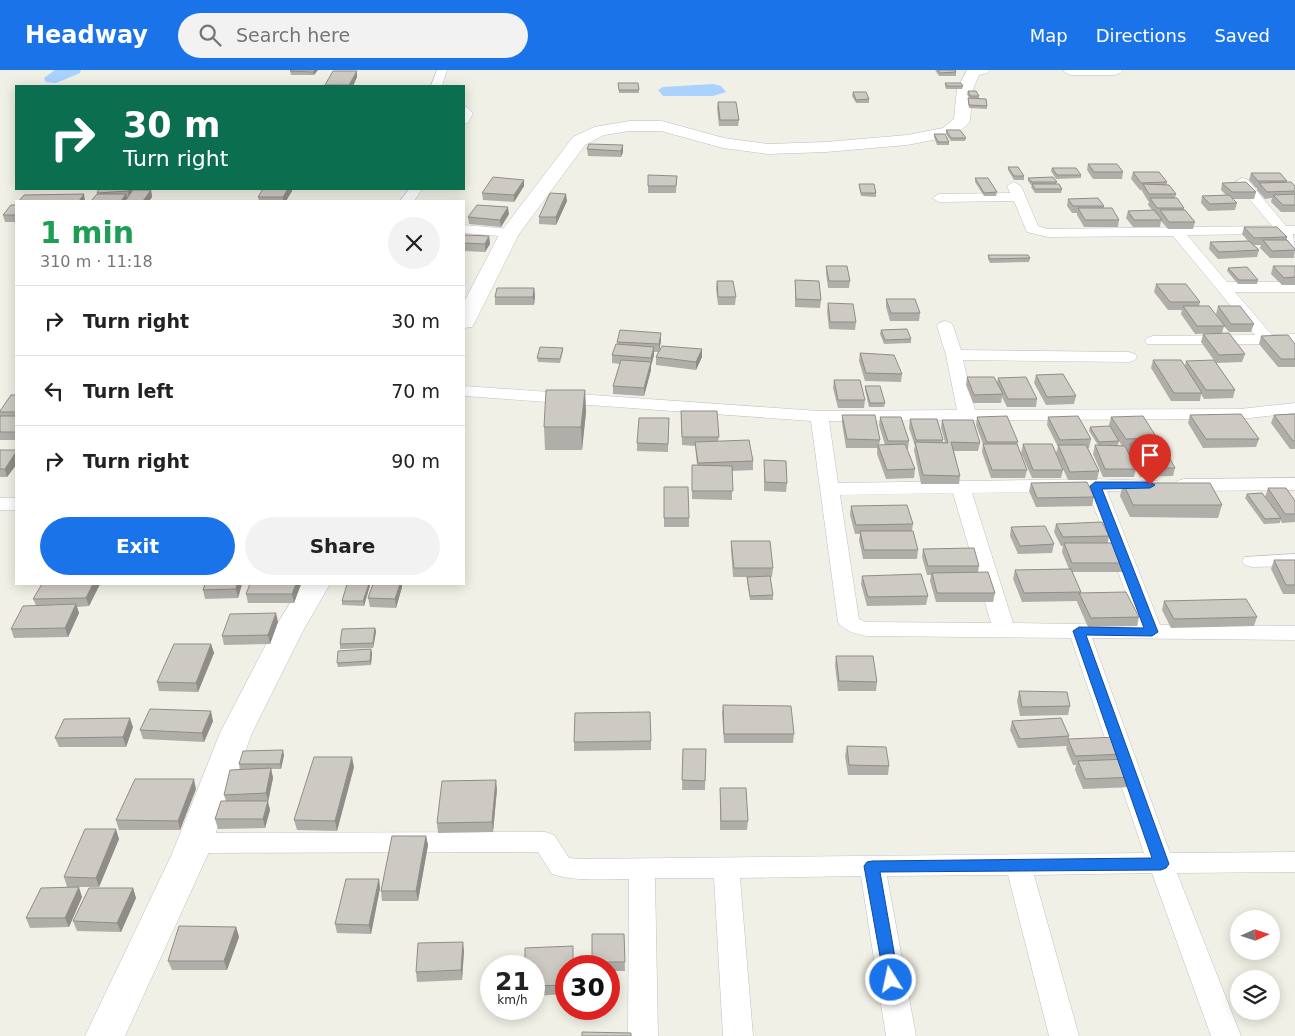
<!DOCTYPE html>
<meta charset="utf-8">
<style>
body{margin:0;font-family:"DejaVu Sans",sans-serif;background:#f2f2f2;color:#222;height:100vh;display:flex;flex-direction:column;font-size:19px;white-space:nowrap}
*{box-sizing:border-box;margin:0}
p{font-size:16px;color:#767676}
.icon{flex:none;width:28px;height:28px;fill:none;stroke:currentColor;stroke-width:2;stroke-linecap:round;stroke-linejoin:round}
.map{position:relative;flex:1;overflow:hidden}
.sheet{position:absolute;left:15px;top:130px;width:450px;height:385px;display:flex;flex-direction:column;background:#fff;border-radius:0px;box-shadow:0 2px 12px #0003}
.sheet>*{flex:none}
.guide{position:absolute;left:15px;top:15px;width:450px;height:105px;border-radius:0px;box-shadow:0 2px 12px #0003;background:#0b6e4f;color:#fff;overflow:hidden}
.needle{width:32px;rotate:87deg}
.fabs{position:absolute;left:1230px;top:840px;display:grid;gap:10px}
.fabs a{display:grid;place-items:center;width:50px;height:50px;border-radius:50%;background:#fff;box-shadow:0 2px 12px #0003;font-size:25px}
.speed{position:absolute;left:480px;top:885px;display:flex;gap:10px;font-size:25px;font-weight:700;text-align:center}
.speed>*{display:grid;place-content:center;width:65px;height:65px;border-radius:50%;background:#fff;box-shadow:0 2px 12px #0003;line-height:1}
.speed small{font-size:12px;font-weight:400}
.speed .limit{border:8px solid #d22;background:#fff;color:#111}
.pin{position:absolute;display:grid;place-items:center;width:42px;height:42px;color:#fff;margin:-51px -21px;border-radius:50% 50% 50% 0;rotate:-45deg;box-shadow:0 0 5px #0007}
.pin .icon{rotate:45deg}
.me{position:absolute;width:55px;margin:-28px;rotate:350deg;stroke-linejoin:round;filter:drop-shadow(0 0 4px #0008)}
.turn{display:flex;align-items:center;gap:18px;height:105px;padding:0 25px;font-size:22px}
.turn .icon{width:65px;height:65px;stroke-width:2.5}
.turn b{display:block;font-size:35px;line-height:42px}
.round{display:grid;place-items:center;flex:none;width:52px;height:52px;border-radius:26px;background:#f2f2f2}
.headline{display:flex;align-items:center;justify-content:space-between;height:85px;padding:0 25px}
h1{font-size:30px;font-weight:700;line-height:38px;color:#1e9e55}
.button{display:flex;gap:10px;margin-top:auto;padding:10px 25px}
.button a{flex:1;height:58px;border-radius:30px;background:#1a73e8;color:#fff;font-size:20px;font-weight:700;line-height:58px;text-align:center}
.button a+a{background:#f2f2f2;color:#222}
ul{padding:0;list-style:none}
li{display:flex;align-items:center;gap:15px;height:70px;padding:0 25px;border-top:1px solid #e0e0e0}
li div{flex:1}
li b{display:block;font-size:19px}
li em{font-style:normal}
header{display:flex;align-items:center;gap:30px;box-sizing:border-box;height:70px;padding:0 25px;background:#1a73e8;color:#fff}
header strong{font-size:24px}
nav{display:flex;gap:28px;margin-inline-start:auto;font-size:18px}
.search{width:350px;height:45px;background:#f2f2f2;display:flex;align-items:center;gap:12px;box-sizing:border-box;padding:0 18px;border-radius:28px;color:#767676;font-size:19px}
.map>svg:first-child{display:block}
</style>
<header>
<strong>Headway</strong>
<div class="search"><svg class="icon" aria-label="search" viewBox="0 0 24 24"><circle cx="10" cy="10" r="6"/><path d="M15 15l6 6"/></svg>Search here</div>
<nav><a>Map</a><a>Directions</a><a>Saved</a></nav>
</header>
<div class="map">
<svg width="1295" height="966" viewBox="0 0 1295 966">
<rect width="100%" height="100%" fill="#f1f0e6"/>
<path fill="#a9d2ff" d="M55 0H81L80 3 56 13 46 12 44 8Z
M713 14 721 16 726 22 713 26H663L658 20 663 17Z"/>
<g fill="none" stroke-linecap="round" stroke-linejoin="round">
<defs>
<path id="street" d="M437 0H447L442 16H431Z
M464 36 468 38 473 43 468 53 464 54Z
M1242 108 1247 109 1286 156H1295V164H1293L1295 179 1290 178 1279 164 1187 165 1227 212H1295V222H1235L1272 265 1295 264V274H1147L1145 271 1147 268 1153 266 1255 265 1173 166 1048 167 1027 162 1014 131 939 132 932 128 939 124 1010 123 1007 116 1014 112 1021 116 1038 156 1048 159 1272 156 1235 112Z
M409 119H422L414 131H400Z
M464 155 510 159 517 163 510 167 464 163Z
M945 251 951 253 953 256 961 280 1129 282 1135 284 1137 287 1135 290 1129 292 963 290 975 340 1240 339 1295 333V343L1240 349 829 351 838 413 1095 409 1157 411 1159 415 1157 419 1150 421H1107L1160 555 1295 556V570L1092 568 1170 783 1295 782V802L1177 803 1241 966H1211L1152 803 1034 805 1079 966H1049L1008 805 887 806 916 966H886L861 806 740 808 753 966H723L714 808H655L658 966H628L629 809C604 809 576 812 552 804L538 782 194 783 185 780 181 773 185 766 194 763 545 762 554 765 569 788 581 789 1144 783 1071 568 866 566C855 563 845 562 838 552L811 351 464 326V316L819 341 957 340 946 285 937 256 939 253ZM1088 421 1138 555 1013 553 972 423ZM953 423 991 553 866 552 859 549 840 425Z
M1295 408V420L1184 421 1177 419 1175 415 1177 411 1184 409Z
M0 428H16V440H0Z
M1295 484V496L1252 497 1245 495 1242 491 1245 487Z"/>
<path id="secondary" d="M967 0H990L987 3 979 5 973 19 970 51 968 54 954 66 907 75 826 82 768 84 723 78 661 61H630L604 65 585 75 519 164 475 252 472 257 464 258V232L500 163 573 67 594 57 630 51H662L724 68 768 74 826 72 907 65 943 58 954 49 957 19Z
M1063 0H1123L1120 3 1115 5H1071L1066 3Z
M302 514H330L304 559 252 663 208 784 125 966H85L172 784 220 663 274 559Z"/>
</defs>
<use href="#street" stroke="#bebfc6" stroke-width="1"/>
<use href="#secondary" stroke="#bbbec5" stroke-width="1"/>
<use href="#street" fill="#fff" fill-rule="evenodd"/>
<use href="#secondary" fill="#fff" fill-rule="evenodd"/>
</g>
<path fill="#b0aea8" d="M318 0 314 5H291L290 1Z
M935 0H955L956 2V6H939Z
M357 1V7L353 16H325V15Z
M618 13H638L639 23H619Z
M945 13 963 16 962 19H946L945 16Z
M968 21 979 26V29L987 36V39L969 38 968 32V28H969L967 24Z
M853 22 869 29V33H856L852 26Z
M718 32 739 50 738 56H719L717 38Z
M946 60 966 68 965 71H951L946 64Z
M934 64 949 72V75H937L934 67Z
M623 75V82L621 87 588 86 587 79Z
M1088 94 1123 102 1122 109H1093L1087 100Z
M1008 97 1024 106V110H1014L1008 100Z
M1052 98 1081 105V108L1056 109 1051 101Z
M1133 102 1167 112V115L1176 124 1175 128 1184 138V140L1195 152 1193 159H1168L1161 151 1160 157H1133L1126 148 1128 141 1152 140 1148 135 1149 131H1148L1142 121V120H1140L1131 109Z
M1251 103 1287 111V113L1295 116V142H1281L1271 132 1272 128 1265 129 1257 120V118H1256L1249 110Z
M677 106 676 123H648V116Z
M975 108 997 122 996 126H984L975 112Z
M1028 108 1057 112 1056 114 1062 119 1061 123H1035L1031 117 1032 116 1028 111Z
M524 110V116L514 132 483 130 482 123Z
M1222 113 1256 122 1254 129H1233L1237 133 1235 140 1208 141 1201 133 1202 126 1226 125 1221 120Z
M859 114 876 123V127L861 126 859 117Z
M263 119H292V121L286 131H259L258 127Z
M133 120H151L152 127 149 131 97 124V123Z
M1068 129 1104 136V138L1119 150 1118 157H1084L1077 145V143H1072L1067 136Z
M567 131 556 155 539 154V147Z
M16 135V152H5L3 145Z
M509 144 501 157 469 154 468 147Z
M1244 157 1287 167V170L1295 179 1294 188H1270L1260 178 1261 175H1254L1259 180 1257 187 1218 189 1209 179 1210 172 1248 171 1242 164Z
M464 165 489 166 490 174 485 182 464 181Z
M988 185 1030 188 1029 192 990 193 988 189Z
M826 196 850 211 849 218H828L826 203Z
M1273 196H1295V215H1282L1271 204Z
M1228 198 1258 210 1257 214H1238L1227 201Z
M795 210 821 230 820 238 795 237Z
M717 211 736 227 735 235H718L716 218Z
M1156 214 1200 232 1199 236 1222 252 1216 244 1218 236 1254 254 1251 262H1229L1224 256 1222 263 1195 264 1181 244 1182 240H1168L1154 222Z
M534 218 535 226 534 235H495V227Z
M886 229 920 243 919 251H890L886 237Z
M828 233 856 252 855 260 829 259 827 241Z
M881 260 911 269V273L884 274 880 264Z
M661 263V271L659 281 702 279V287L696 300 656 295V287L658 282H654V285L651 296V300L644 326 613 324V316L620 294 612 293V285L617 275V272Z
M1203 264 1245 284 1242 292 1216 293 1201 272Z
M1261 266 1295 274V297H1278L1259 274Z
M563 278V281L560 293 538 292 537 288Z
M860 283 902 304 901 312 865 311 859 291Z
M1153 290 1185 296 1186 291 1235 320 1233 328 1204 329 1201 324 1200 331H1171L1151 298Z
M1036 305 1076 326 1074 334 1046 335 1034 313Z
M967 307 997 313 998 308 1037 329 1036 337H1007L1002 327 1001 333H973L966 315Z
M834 310 865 330 864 338H838L833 318Z
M865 316 885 333 884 337H869L865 320Z
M585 320 586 342 582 380H545L544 357Z
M16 325V370H0V341Z
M681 341 719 367 718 371 753 391V400L732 401V430L692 429V395H697L695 376 682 375Z
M1295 344V379H1290L1271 353 1274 345Z
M842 345 880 370 879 375H885L879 355 880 347 909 371 908 379H907L915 399 914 408 886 409 877 384V378H846L842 353Z
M1190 345 1259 369 1256 377 1203 378 1188 353Z
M977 347 1018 372 1017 375 1027 400 1025 408H991L982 382 983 374 976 355Z
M1048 347 1091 369 1089 378H1088L1099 401 1097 410H1068L1056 383 1058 377 1047 355Z
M1111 347 1157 368 1156 374 1175 398 1173 406 1140 407 1136 399 1134 407H1103L1093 384 1095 375H1098L1089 361 1090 357 1119 371 1118 375 1122 376 1109 355Z
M669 348 668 382 637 381V373Z
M910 349 943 370V372H945L941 358 942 350 980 373 978 381H954L960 406 959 414H921L914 380 915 376 909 358Z
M1023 374 1063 400 1061 408H1032L1021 383Z
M0 380H16V395L7 407H0Z
M764 390 787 413 786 422 764 421Z
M1031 413 1094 427 1092 436 1036 437 1029 421Z
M1123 413 1222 435 1218 448 1130 447 1120 426Z
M664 417 689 448V457H664Z
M1268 418 1295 431V452L1282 453 1280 450V453L1264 454 1245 428 1247 424 1271 434 1265 427Z
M851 436 913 454 912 461 918 480 917 489H863L859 470 860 464H855L850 445Z
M1056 454 1109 466 1108 473 1125 493 1123 502H1072L1081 522V523L1139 547 1137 556 1088 557 1077 532V531L1022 532 1013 509 1015 500 1069 499 1062 482 1063 476H1061L1054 462Z
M1011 457 1054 474 1052 483 1018 484 1010 466Z
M731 471 773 498 772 507H770L773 525V530H750L747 511V507H755H733L731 480Z
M923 479 979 496 978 502 995 523 993 532H936L930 511 931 505H927L922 487Z
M1274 490H1295V524H1283L1271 499Z
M862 506 928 526 926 535 867 536 861 514Z
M100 514 89 536 77 537 79 543 68 567 14 568 11 559 36 535 33 529Z
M205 514H242L238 528 205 529 203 520Z
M301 514 294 533H248L246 524Z
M373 514H402V517L396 538 370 537 368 528Z
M370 515 364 536 342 535V531Z
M1164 531 1257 547 1254 556 1171 558 1162 540Z
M278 552 270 574 224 575 222 566Z
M375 558 376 562 373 578 340 579V574Z
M211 574 214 583 198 622 159 621 157 612Z
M372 583 371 595 338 597 337 593Z
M836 586 877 612 876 621H838L835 595Z
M1019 621 1070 636 1068 645 1020 646 1017 631Z
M723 635 794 664 793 673H724L722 644Z
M213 651 204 672 143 669 140 660Z
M1012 651 1069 666V669L1126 684 1125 689 1136 707 1133 717 1083 719 1075 700 1076 695H1073L1066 678 1067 676 1018 678 1010 660Z
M133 657 126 677H59L55 668Z
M651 671V680L574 681V672Z
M847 676 889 696 888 705H848L845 686Z
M683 679H706L705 720H682Z
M284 685 281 699H271L273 708 268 732 270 740 265 758 218 759 215 749 226 731 224 725 262 699H240L239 694Z
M354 697 337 761 297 760 294 750Z
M720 718 748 751 747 760H720Z
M196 719 180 760H119L116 750Z
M497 719 493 762 438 763 437 753Z
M426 766 428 775 418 831H382L381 821Z
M119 769 99 817H67L64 807Z
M379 809 380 818 371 864 337 863 335 854Z
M133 818 136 828 121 862 77 861 73 851Z
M82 827 69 857 30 858 26 848Z
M236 857 239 867 227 900H172L168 891Z
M592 864H624L625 901H609V896H592Z
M464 881 462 910 417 912 416 902Z
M534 896H566V924L534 926Z"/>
<path fill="#908d88" d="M315 0H318L314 5 313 2Z
M357 1V7L353 16H349Z
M623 75V82L621 87V81Z
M524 110V116L514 132V125Z
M129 119H134L129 128 128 121Z
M288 119H292V121L286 131H283V127Z
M151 120 152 127 149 131H143Z
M84 124 85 131H79Z
M126 124 128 131H121Z
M566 124 567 131 556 155V147Z
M508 137 509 144 501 157 500 150Z
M489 166 490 174 485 182V174Z
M534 218 535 226 534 235 533 227Z
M661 263V271L659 282V274Z
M654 277V285L651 296V288Z
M702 279V287L696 300V292Z
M651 292V300L644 326V318Z
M585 320 586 342 582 380 581 357Z
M16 382V395L7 407 5 399Z
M93 514H100L89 536 86 528Z
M237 514H242L238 528 236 519Z
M296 514H301L294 533 292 524Z
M369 514H370V515L364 536 363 531Z
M400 514H402V517L396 538 395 529Z
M76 534 79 543 68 567 65 558Z
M276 543 278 552 270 574 268 565Z
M375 558 376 562 373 578V573Z
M211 574 214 583 198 622 196 613Z
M371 579 372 583 371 595 370 591Z
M211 641 213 651 204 672 202 663Z
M130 648 133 657 126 677 123 667Z
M283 680 284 685 281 699 280 694Z
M352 687 354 697 337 761 335 751Z
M271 698 273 708 268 732 270 740 265 758 263 749 268 731 266 723Z
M194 709 196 719 180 760 178 751Z
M496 710 497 719 493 762 492 752Z
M116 759 119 769 99 817 96 808Z
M426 766 428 775 418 831 416 821Z
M379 809 380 818 371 864 369 855Z
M79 817 82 827 69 857 65 848Z
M133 818 136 828 121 862 117 853Z
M236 857 239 867 227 900 224 891Z
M463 872 464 881 462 910 461 900Z"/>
<path fill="#cdcac3" stroke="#908d88" d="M291 0H315L313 2 290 1Z
M938 0H955L956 2 940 3Z
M333 1H357L349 15H325Z
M618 13H638L639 20H619Z
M945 13H961L963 16H947Z
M968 21H976L979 26H970Z
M853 22H866L869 29 856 30Z
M968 28 986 29 987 36 969 35Z
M718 32H736L739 50H720Z
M946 60H960L966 68H951Z
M934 64H945L949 72H938Z
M589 74 623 75 621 81 587 79Z
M1088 94H1117L1123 102H1094Z
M1008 97H1018L1024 106H1014Z
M1052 98H1076L1081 105H1057Z
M1133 102H1159L1167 112 1141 113Z
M1251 103H1280L1287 111H1258Z
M648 105 677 106 676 116H648Z
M493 107 524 110 514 125 482 123Z
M1053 107 1057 112H1032L1028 108Z
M975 108H988L997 122 984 123Z
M1246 112 1256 122H1232L1222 113Z
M1291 112 1295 116V121L1267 122 1259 113Z
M859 114H874L876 123H861Z
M1032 114H1059L1062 119H1035Z
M1143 114 1169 115 1176 124H1149Z
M99 119H129L128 121 97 123Z
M263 119H288L283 127H258Z
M133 120H151L143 131H125Z
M550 123 566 124 556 147H539Z
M84 124 79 131H19L24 125Z
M97 124H126L121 131H91Z
M1295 124V135H1283L1273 125Z
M1229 125 1237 133 1210 134 1202 126Z
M1098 128 1104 136H1073L1068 129Z
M1150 128H1177L1184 138H1157Z
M11 135H16V145H3Z
M477 135 508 137 500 150 468 147Z
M1078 138H1112L1119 150H1085Z
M1154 140 1162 150H1134L1128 141Z
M1160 140H1185L1195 152H1169Z
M1244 157H1277L1287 167 1254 168Z
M464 165 489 166 485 174 464 173Z
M1263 170H1287L1295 179V180L1272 181Z
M1249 171 1259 180 1219 182 1210 172Z
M988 185H1028L1030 188 990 189Z
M826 196H847L850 211H829Z
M1273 196H1295V207L1284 208Z
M1247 197 1258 210H1239L1228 198Z
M795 210 819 211 821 230 796 229Z
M717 211H733L736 227H718Z
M1156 214H1186L1200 232H1170Z
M497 218H534L533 227H495Z
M886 229H915L920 243H891Z
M828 233 853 234 856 252H830Z
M1183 236H1209L1225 256H1197Z
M1218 236H1240L1254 254H1231Z
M907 259 911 269 885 270 881 260Z
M620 260 661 263 659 274 617 272Z
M1229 263 1245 284 1219 285 1203 264Z
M1288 265 1295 274V289H1281L1261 266Z
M616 274 654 277 651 288 612 285Z
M662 276 702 279 696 292 656 287Z
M540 277 563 278 560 289 537 288Z
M860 283 894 285 902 304 866 303Z
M621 290 651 292 644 318 613 316Z
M1153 290H1181L1202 323H1174Z
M1214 290 1235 320H1206L1186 291Z
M1063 304 1076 326 1047 327 1036 305Z
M967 307H994L1003 324 974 325Z
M1026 307 1037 329H1008L998 308Z
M834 310H860L865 330H838Z
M865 316H880L885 333H870Z
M546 320H585L581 357H544Z
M11 325H16V342H0V341Z
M681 341H717L719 367H682Z
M1241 344 1259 369H1206L1190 345Z
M1295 344V371H1293L1274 345Z
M842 345H875L880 370 847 369Z
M0 346H16V362H0Z
M1007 346 1018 372H987L977 347Z
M1078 346 1091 369 1060 370 1048 347Z
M1143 346 1157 368 1126 369 1111 347Z
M880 347H901L909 371H888Z
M639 348H669L668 374 637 373Z
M910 349H937L943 370H916Z
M942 350H973L980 373 951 372 960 406 923 405 915 372 948 373Z
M1110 356 1119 371 1099 372 1090 357Z
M749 370 753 391 698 393 695 372Z
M905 374 915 399 887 400 878 375Z
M983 374H1017L1027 400H992Z
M1023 374H1052L1063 400H1033Z
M1130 374H1162L1175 398H1142Z
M1058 375H1086L1099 401 1070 402Z
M1095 375 1125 376 1136 399H1105Z
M0 380H16V382L5 399H0Z
M764 390 786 391 787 413 765 412Z
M692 395 732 396 733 421H692Z
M1087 412 1094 427 1037 428 1031 413Z
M1123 413H1210L1222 435H1133Z
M664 417H688L689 448H664Z
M1268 418H1286L1295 431V444H1285Z
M1262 423 1281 448 1265 449 1247 424Z
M907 435 913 454 856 455 851 436Z
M1102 452 1109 466 1063 467 1056 454Z
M1045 456 1054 474 1020 476 1011 457Z
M860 461H913L918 480H864Z
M731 471H770L773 498H734Z
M1064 473H1116L1125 493H1072Z
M974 478 979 496H928L923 479Z
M1274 490H1295V515H1286Z
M1071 499 1081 522 1024 523 1015 500Z
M988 502 995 523H937L932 503Z
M921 504 928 526 868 527 862 506Z
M770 506 773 525 750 526 747 507Z
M42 514H93L86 528 33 529Z
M205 514H237L236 519 203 520Z
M250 514H296L292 524H246Z
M347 514H369L363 531H342Z
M373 514H400L395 529 368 528Z
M1126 522 1139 547 1091 548 1079 523Z
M1246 529 1257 547 1174 549 1164 531Z
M76 534 65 558 11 559 23 536Z
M276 543 268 565 222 566 230 544Z
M375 558 373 573 340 574 342 559Z
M174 574H211L196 613 157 612Z
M371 579 370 591 337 593 338 581Z
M836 586H873L877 612 839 611Z
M1019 621 1067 622 1070 636 1022 637Z
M723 635 791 636 794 664H724Z
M150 639 211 641 202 663 140 660Z
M650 642 651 671 574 672 575 643Z
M130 648 123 667 55 668 64 649Z
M1061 648 1069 666 1020 669 1012 651Z
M1119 667 1126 684 1075 686 1068 669Z
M847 676 886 677 889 696 849 695Z
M683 679H706L705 711 682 710Z
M283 680 280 694H239L243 681Z
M314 687H352L335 751 294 750Z
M1128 689 1136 707 1085 709 1078 691Z
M271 698 266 723 224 725 230 700Z
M135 709H194L178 751 116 750Z
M496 710 492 752 437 753 442 711Z
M720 718H746L748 751H721Z
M221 731H268L263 749H215Z
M85 759H116L96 808 64 807Z
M392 766H426L416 821H381Z
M346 809H379L369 855 335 854Z
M79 817 65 848H26L41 818Z
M89 818H133L117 853 73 851Z
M179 856 236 857 224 891H168Z
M592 864H624L625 892H592Z
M463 872 461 900 416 902 418 873Z
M573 876V896H566V915L534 916V896H525V878Z
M582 962 631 963V966H582Z"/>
<path fill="#1a73e8" stroke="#114b97" d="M1095 412H1150L1155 415 1150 418 1102 419 1158 562 1152 566 1086 565 1169 794 1166 798 1161 800 880 802 899 910 897 914 891 916 885 914 864 796 867 792 872 791 1152 788 1073 561 1079 557 1144 558 1090 416Z"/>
</svg>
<div class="fabs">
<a><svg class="needle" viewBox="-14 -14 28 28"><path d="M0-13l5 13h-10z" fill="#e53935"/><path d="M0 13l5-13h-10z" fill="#767676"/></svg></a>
<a><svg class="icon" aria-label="layers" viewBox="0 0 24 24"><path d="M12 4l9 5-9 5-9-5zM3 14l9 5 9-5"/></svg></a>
</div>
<div class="speed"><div>21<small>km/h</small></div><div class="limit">30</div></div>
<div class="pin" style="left:1150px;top:415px;background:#d93025"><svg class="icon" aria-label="arrive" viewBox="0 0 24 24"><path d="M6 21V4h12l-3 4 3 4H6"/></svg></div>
<svg class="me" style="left:891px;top:910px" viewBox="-20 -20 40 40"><circle r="17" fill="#1a73e8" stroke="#fff" stroke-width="3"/><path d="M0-11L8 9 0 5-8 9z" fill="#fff"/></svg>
<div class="guide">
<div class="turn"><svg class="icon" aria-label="right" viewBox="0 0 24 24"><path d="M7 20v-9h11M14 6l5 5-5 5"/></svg><div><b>30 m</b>Turn right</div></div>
</div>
<section class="sheet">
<div class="headline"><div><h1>1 min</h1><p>310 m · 11:18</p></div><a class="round"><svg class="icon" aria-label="close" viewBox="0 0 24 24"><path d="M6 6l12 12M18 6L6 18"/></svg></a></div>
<ul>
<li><svg class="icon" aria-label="right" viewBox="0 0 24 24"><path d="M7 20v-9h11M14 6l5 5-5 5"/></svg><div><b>Turn right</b></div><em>30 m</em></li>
<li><svg class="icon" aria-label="left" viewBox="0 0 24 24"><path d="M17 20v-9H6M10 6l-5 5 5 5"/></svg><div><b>Turn left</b></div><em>70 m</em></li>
<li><svg class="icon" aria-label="right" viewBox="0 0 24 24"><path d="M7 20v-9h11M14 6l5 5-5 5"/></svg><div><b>Turn right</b></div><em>90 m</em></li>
</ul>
<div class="button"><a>Exit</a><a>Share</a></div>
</section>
</div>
